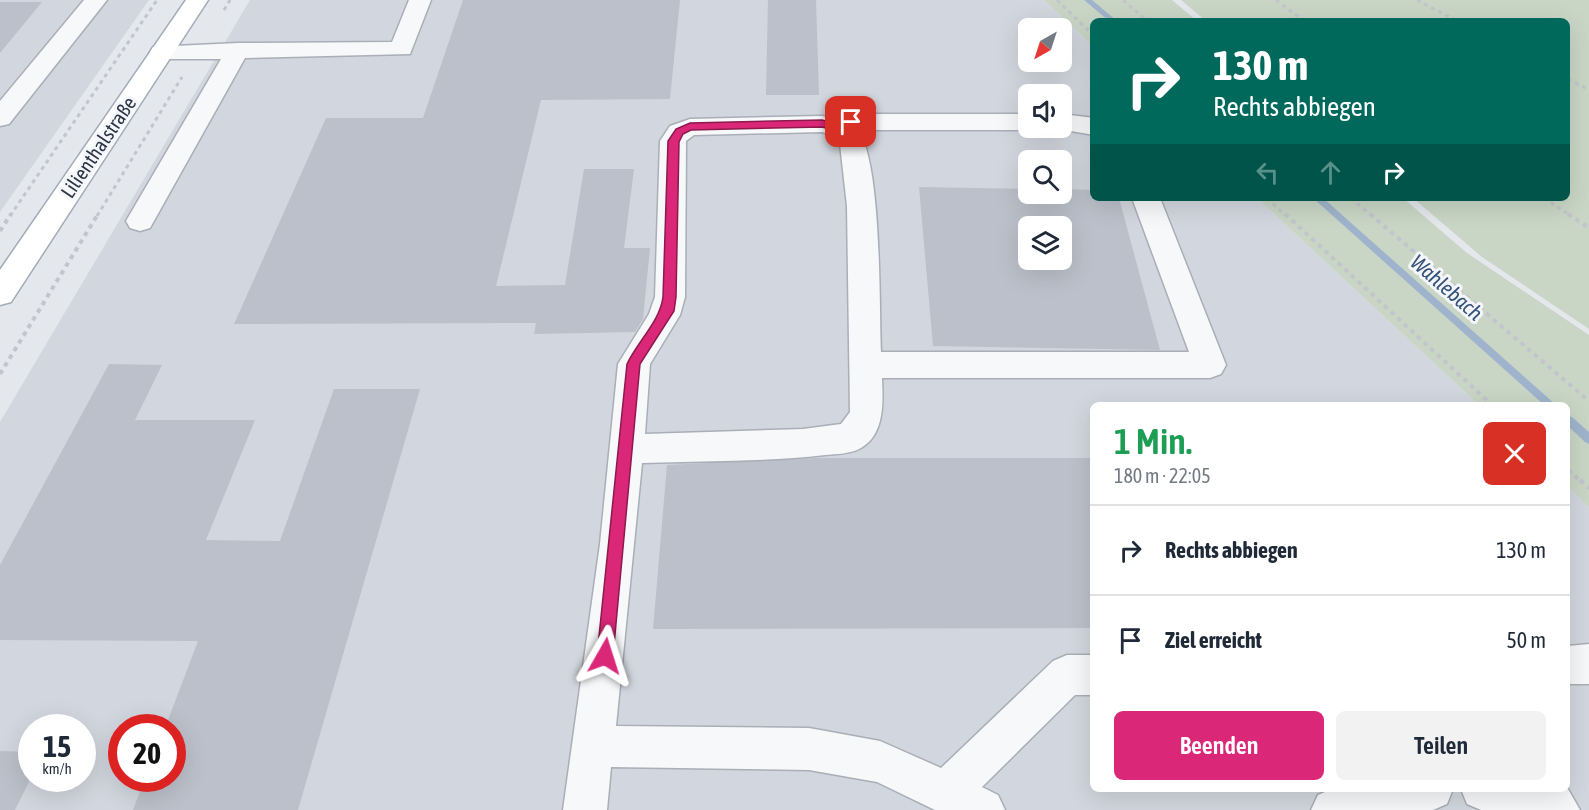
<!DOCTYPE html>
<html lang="de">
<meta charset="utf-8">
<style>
body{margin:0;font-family:"Asap Condensed",sans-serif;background:#f2f2f3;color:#1f2937;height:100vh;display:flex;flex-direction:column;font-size:22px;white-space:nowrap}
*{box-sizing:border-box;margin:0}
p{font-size:20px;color:#747a83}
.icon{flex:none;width:33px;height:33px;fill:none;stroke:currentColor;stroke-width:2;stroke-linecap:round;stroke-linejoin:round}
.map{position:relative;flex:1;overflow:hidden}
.panel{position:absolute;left:1090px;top:402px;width:480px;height:390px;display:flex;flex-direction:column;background:#fff;border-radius:9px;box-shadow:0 6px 24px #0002}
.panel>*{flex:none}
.guide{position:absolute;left:1090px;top:18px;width:480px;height:183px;border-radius:9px;box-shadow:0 6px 24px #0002;background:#00695c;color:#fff;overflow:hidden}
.needle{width:39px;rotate:219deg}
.buttons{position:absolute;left:1018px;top:18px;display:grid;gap:12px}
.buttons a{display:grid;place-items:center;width:54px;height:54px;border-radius:9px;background:#fff;box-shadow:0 6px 24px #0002;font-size:30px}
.speed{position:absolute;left:18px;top:714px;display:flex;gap:12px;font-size:30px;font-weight:700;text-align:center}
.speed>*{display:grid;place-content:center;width:78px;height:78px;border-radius:50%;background:#fff;box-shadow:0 6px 24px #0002;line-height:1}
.speed small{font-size:15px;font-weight:400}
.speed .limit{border:9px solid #d22;background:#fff;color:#111}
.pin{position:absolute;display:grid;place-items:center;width:51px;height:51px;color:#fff;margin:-26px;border-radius:12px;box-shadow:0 3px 9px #0006}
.me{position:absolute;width:66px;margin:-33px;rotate:6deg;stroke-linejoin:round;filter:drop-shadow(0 0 4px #0008)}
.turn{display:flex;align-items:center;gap:21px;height:126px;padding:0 24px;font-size:27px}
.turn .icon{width:78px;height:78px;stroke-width:2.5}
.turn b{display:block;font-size:42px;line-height:51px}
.lanes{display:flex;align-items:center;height:57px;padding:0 24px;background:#0003;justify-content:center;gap:30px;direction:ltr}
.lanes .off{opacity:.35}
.round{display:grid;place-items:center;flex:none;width:63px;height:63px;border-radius:9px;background:#f2f2f3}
.headline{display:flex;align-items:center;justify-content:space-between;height:102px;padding:0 24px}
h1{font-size:36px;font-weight:600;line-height:45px;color:#1e9e55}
.primary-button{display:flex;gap:12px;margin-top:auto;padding:12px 24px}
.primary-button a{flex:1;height:69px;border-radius:9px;background:#db2777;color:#fff;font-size:24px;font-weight:600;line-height:69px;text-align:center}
.primary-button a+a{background:#f2f2f3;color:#1f2937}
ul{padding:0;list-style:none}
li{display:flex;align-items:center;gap:18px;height:90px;padding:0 24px;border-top:2px solid #e0e1e3}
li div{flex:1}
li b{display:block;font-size:22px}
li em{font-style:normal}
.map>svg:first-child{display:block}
</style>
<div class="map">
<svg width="1589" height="810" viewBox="0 0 1589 810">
<rect width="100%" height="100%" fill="#e4e7ec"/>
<path fill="#d2d6de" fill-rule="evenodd" d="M0 0H149L0 212Z
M250 0H1044L1093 46 1094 198H1257L1479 405H1094V789H1568V487L1589 507V810H0V422ZM1029 28H1062V62H1029ZM1029 94H1062V128H1029ZM1029 160H1062V194H1029ZM1029 226H1062V260H1029ZM32 728H82V778H32ZM122 728H172V778H122Z"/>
<path fill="#c9d6c5" d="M1044 0H1172L1197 21H1094L1093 46Z
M1181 0H1589V329L1482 257 1413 198H1568V21H1206Z
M1257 198H1403L1467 253 1589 335V507L1568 487V405H1479Z"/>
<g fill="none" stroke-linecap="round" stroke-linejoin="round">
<path fill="#9fb4cc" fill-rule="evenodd" d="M1084 0H1092L1117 21H1109Z
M1313 198H1323L1556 405H1544Z
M1568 416 1572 417 1589 432V444L1585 442 1568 426Z"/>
</g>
<path fill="#bbc0ca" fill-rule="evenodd" d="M463 0H680L670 99 541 100 496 286 565 285 584 169H634L624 248H650L643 319 635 332 534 334 536 323 234 324 326 118H423Z
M768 0H816L819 95H766Z
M0 2H42L0 53Z
M919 187 1029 189V194H1062V189L1094 190V198H1119L1160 350 933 346ZM1029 226H1062V260H1029Z
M109 364 162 365 135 420H255L206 540 280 541 334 389H420L298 810H133L145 778H172V728H165L198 641 0 640V565Z
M813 458H1094V628L653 629 667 465Z
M0 751 32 752V776L15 810H0Z"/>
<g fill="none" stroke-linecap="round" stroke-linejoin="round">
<defs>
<path id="minor" d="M84 0H107L9 124 0 126V101Z
M409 0H431L410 54 245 58 150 228 140 231 130 228 126 221 221 59H162L153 57 150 52 153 47 238 43 392 42Z
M851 114H1029V128H1038L1029 130H858C882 164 879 305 881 352H1189L1132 198H1160L1226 365 1221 374 1210 378H882C883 402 885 434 861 448 851 454 836 454 825 455 765 462 703 461 642 463L616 726 809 728 880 741 941 768 1053 661 1067 655H1094V695H1075L982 787 998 795 1005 810H935L877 782 809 770 611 767 607 810H563L600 544 618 364 649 314 655 297 660 141 670 126 690 119 822 116 833 118ZM822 132 835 136 840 144 847 206 850 412 841 424 803 429 645 434 650 364 680 315 685 297 686 141 694 135Z
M1062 114 1094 118V135L1053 128H1062Z
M1589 644V684H1568V646Z
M1332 789H1453L1447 804 1433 810H1311L1318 795Z
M1461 789H1568L1580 810H1481L1467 804Z"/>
<path id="major" d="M186 0H208L11 302 0 305V270Z"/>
</defs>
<use href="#minor" stroke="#a9aeb7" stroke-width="3"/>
<use href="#major" stroke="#a3abb8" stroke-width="3"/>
<path stroke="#c2c5cb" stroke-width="3" stroke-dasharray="4 4" stroke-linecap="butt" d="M1057 0 1094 36
M1123 0 1147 21
M1276 0 1304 21
M1417 0 1457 21
M224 10 230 0
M1568 79 1589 90
M1267 198 1286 216
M1351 198 1372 216
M1544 198 1571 216
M10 216 157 0
M97 216 182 77"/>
<path stroke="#c2c5cb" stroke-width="4" stroke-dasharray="4.5 4.5" stroke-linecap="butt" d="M1285 214 1492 405
M1370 214 1589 401
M1568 214 1589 228
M0 231 11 214
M0 374 98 214
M1568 470 1582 482"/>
<path stroke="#c2c5cb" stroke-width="4.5" stroke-dasharray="5 5" stroke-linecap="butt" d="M1580 480 1589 488"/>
<use href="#minor" fill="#f7f8fa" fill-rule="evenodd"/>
<use href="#major" fill="#fff" fill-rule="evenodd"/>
</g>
<path fill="#db2777" stroke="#8e194d" stroke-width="1.5" d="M851 118 855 119V124L833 130 822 127 691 130 683 134 679 142 676 297 674 311 640 364 613 656 611 662 605 664 599 662 597 656 627 364C638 341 660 321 663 297L668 141 676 129 690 123 822 120 833 123Z"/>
<g text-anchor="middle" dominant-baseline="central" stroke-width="6" stroke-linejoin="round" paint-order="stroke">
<g font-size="20" fill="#2b3445" stroke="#f4f6f9">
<text transform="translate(98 147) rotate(-56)">Lilienthalstraße</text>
</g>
<g font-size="21" font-style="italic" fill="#34527a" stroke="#f4f6f9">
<text transform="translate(1447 287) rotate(41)">Wahlebach</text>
</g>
</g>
</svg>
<div class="buttons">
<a><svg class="needle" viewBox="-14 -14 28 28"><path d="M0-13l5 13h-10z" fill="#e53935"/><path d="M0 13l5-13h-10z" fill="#747a83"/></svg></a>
<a><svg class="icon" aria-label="sound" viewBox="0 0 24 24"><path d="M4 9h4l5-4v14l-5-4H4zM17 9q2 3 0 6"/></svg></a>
<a><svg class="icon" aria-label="search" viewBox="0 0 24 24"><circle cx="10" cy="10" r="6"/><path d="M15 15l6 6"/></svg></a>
<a><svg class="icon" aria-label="layers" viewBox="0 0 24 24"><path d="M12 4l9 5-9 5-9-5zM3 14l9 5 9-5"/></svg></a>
</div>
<div class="speed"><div>15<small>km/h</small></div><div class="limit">20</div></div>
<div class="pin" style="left:851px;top:122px;background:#d93025"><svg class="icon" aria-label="arrive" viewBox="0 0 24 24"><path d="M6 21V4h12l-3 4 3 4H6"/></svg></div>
<svg class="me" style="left:605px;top:656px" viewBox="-20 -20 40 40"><path d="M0-17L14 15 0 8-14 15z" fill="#db2777" stroke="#fff" stroke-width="4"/></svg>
<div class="guide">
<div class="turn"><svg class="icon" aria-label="right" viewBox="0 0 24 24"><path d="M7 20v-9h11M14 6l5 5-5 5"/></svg><div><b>130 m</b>Rechts abbiegen</div></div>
<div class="lanes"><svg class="icon off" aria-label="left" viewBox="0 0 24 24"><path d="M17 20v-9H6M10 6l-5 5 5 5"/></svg><svg class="icon off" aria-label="ahead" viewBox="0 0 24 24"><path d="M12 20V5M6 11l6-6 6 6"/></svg><svg class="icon" aria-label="right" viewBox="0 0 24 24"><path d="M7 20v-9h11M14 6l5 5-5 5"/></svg></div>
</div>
<section class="panel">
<div class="headline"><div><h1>1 Min.</h1><p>180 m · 22:05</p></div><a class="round" style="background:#d93025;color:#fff"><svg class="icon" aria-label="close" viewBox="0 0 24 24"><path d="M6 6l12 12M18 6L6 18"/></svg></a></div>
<ul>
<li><svg class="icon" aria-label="right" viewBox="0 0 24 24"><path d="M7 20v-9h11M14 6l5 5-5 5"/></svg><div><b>Rechts abbiegen</b></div><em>130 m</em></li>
<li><svg class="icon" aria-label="arrive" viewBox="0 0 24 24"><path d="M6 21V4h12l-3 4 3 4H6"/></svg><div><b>Ziel erreicht</b></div><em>50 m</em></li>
</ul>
<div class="primary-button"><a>Beenden</a><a>Teilen</a></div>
</section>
</div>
